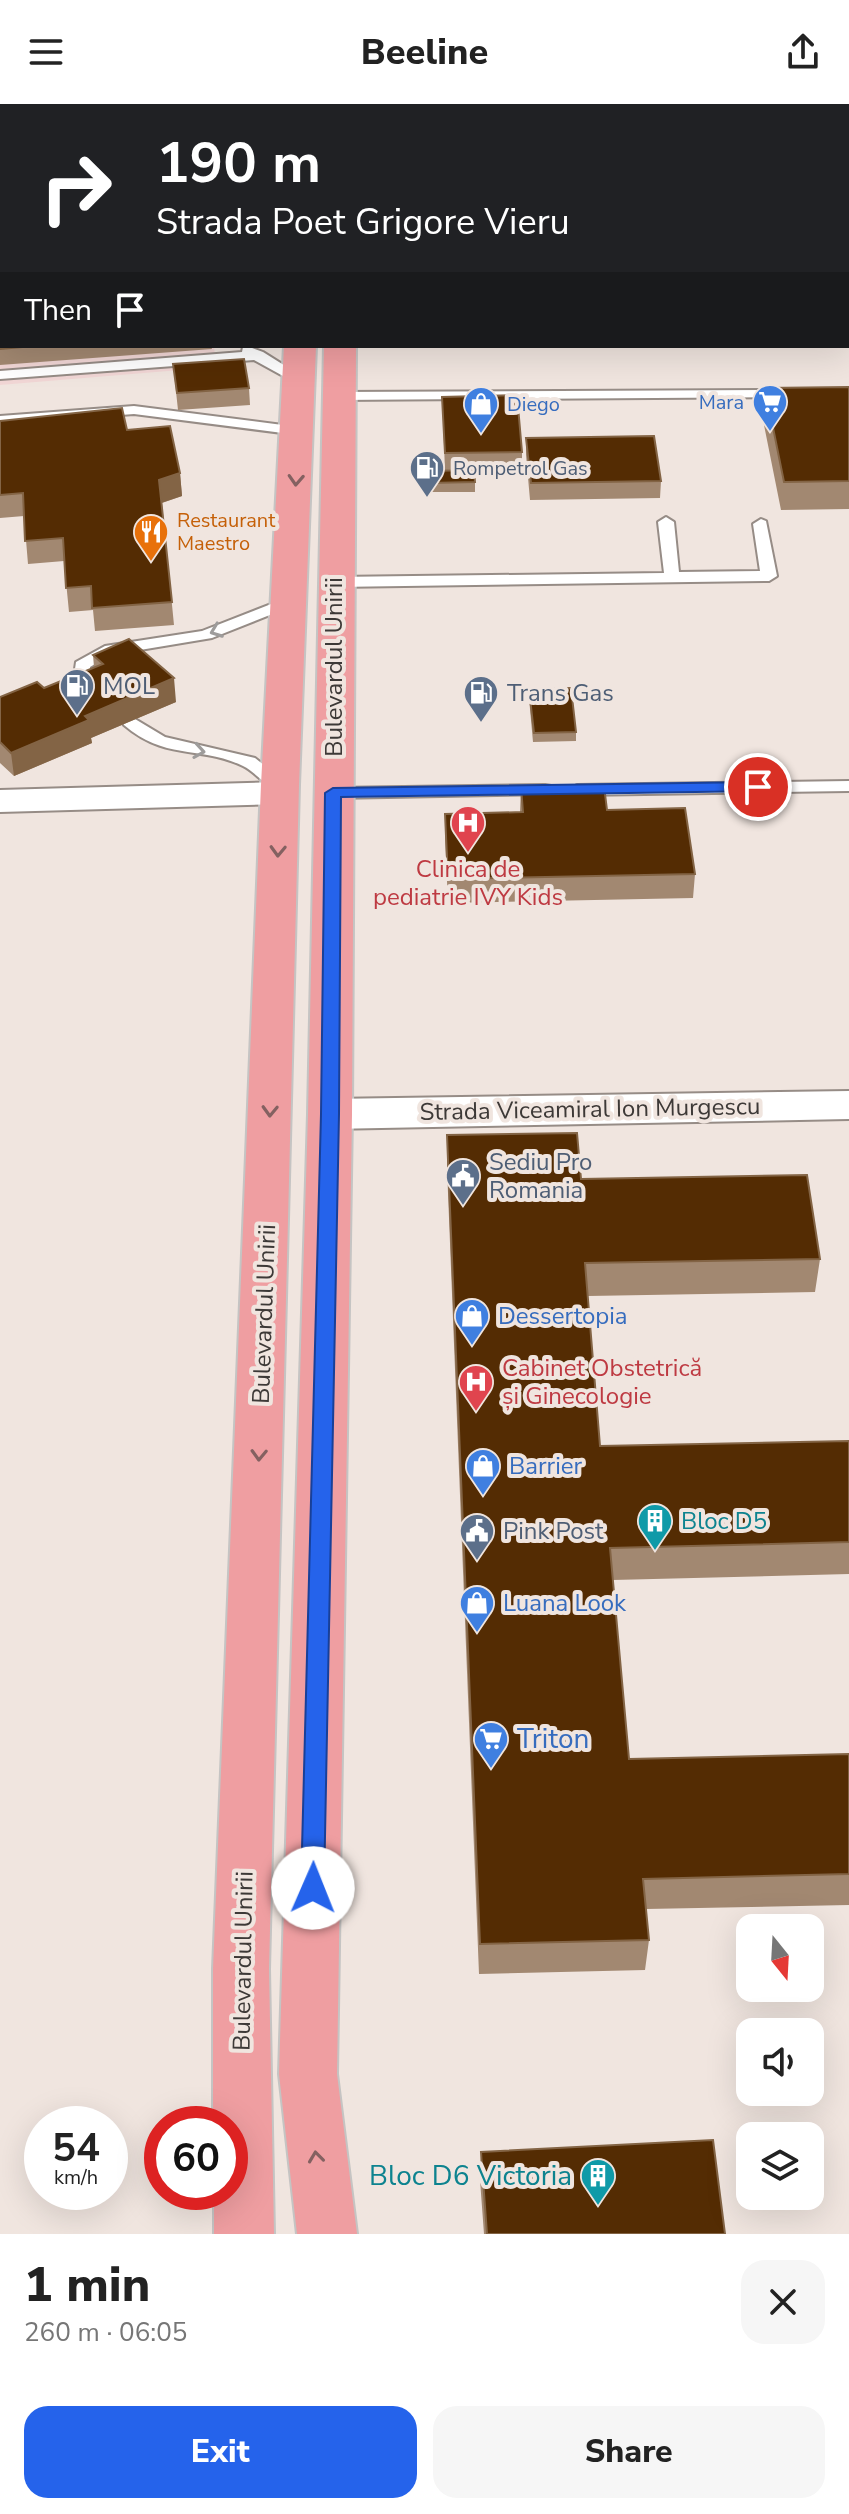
<!DOCTYPE html>
<meta charset="utf-8">
<style>
body{margin:0;font-family:"Nunito Sans",sans-serif;background:#f6f6f6;color:#222;height:100vh;display:flex;flex-direction:column;font-size:30px;white-space:nowrap}
*{box-sizing:border-box;margin:0}
p{font-size:26px;color:#767676}
.icon{flex:none;width:44px;height:44px;fill:none;stroke:currentColor;stroke-width:2;stroke-linecap:round;stroke-linejoin:round}
.map{position:relative;height:2130px;overflow:hidden}
.panel{display:flex;flex-direction:column;background:#fff;flex:1}
.panel>*{flex:none}
.banner{position:absolute;left:0px;top:0px;width:850px;height:244px;box-shadow:0 8px 32px #0002;background:#202124;color:#fff;overflow:hidden}
.needle{width:52px;rotate:162deg}
.controls{position:absolute;left:736px;top:1810px;display:grid;gap:16px}
.controls a{display:grid;place-items:center;width:88px;height:88px;border-radius:16px;background:#fff;box-shadow:0 8px 32px #0002;font-size:40px}
.speed{position:absolute;left:24px;top:2002px;display:flex;gap:16px;font-size:40px;font-weight:700;text-align:center}
.speed>*{display:grid;place-content:center;width:104px;height:104px;border-radius:50%;background:#fff;box-shadow:0 8px 32px #0002;line-height:1}
.speed small{font-size:20px;font-weight:400}
.speed .limit{border:12px solid #d22;background:#fff;color:#111}
.pin{position:absolute;display:grid;place-items:center;width:68px;height:68px;color:#fff;margin:-34px;border:4px solid #fff;border-radius:50%;box-shadow:0 2px 8px #0007}
.me{position:absolute;width:88px;margin:-44px;rotate:1deg;stroke-linejoin:round;filter:drop-shadow(0 0 6px #0008)}
.turn{display:flex;align-items:center;gap:28px;height:168px;padding:0 24px;font-size:36px}
.turn .icon{width:104px;height:104px;stroke-width:2.5}
.turn b{display:block;font-size:56px;line-height:68px}
.then{display:flex;align-items:center;height:76px;padding:0 24px;background:#0003;gap:16px;font-size:30px}
.round{display:grid;place-items:center;flex:none;width:84px;height:84px;border-radius:24px;background:#f6f6f6}
.summary{display:flex;align-items:center;justify-content:space-between;height:136px;padding:0 24px}
h1{font-size:48px;font-weight:800;line-height:60px}
.action{display:flex;gap:16px;margin-top:auto;padding:16px 24px}
.action a{flex:1;height:92px;border-radius:24px;background:#2563eb;color:#fff;font-size:32px;font-weight:800;line-height:92px;text-align:center}
.action a+a{background:#f6f6f6;color:#222}
header{display:flex;justify-content:space-between;align-items:center;height:104px;padding:0 24px;background:#fff;font-size:36px;font-weight:800}
.map>svg:first-child{display:block}
</style>
<header><svg class="icon" aria-label="menu" viewBox="0 0 24 24"><path d="M4 6h16M4 12h16M4 18h16"/></svg>Beeline<svg class="icon" aria-label="share" viewBox="0 0 24 24"><path d="M12 15V3M7 8l5-5 5 5M5 13v7h14v-7"/></svg></header>
<div class="map">
<svg width="849" height="2130" viewBox="0 0 849 2130">
<rect width="100%" height="100%" fill="#f0e5df"/>
<path fill="#f1d6d5" d="M0 0H148L2 2V242H214L216 263 0 281Z"/>
<g fill="none" stroke-linecap="round" stroke-linejoin="round">
<defs>
<path id="service" d="M519 0H531V2H519Z
M848 18H849V26H848Z
M247 242 263 248 306 275 304 278H294L254 256 0 275V267L242 248 243 243Z
M789 286 796 290 794 293 338 296 331 292 338 288Z
M134 302 298 323 305 327 298 331 134 310 0 320V312Z
M666 413 674 418 679 468 760 467 753 420 761 415 766 417 777 472 769 477 335 483 327 478 335 473 664 469 658 418Z
M289 493 295 495V501L212 534 110 551 90 563V571L105 586 103 590H91L74 572 76 558 105 542 202 527Z
M130 612 165 633 255 654 289 681 286 685C269 689 258 669 243 662 199 641 166 657 124 621L122 617Z
M849 677V687L577 691 568 686 577 681Z
M545 681 551 682 554 686 551 690 333 694 324 689 333 684Z"/>
<path id="minor" d="M280 678 293 681 298 689 293 697 280 700 0 708V686Z
M849 987V1015L330 1025 315 1020 309 1010 315 1000 330 995Z"/>
<path id="primary" d="M287 0H322L324 2H289Z
M284 242H316L299 681 269 1865 274 2130H214V2088H230V2020H213V1865L261 681Z
M324 242H356L352 1010 337 1970 357 2130H297L279 1970 308 1010Z"/>
</defs>
<use href="#service" stroke="#968c86" stroke-width="4"/>
<use href="#minor" stroke="#968c86" stroke-width="4"/>
<use href="#primary" stroke="#c5c4c3" stroke-width="4"/>
<path stroke="#aca49f" stroke-width="4" stroke-dasharray="4 4" stroke-linecap="butt" d="M436 2 439 0"/>
<use href="#service" fill="#fff" fill-rule="evenodd"/>
<use href="#minor" fill="#fff" fill-rule="evenodd"/>
<use href="#primary" fill="#ef9ea1" fill-rule="evenodd"/>
</g>
<path fill="#a28871" d="M0 0 2 242H211L212 245 0 261Z
M848 57H849V235H848Z
M173 260 249 284 250 301 178 306Z
M849 283V405L781 406 762 311 765 284Z
M442 293 522 348V365L445 366Z
M0 317 127 326 180 369 182 392 162 399 174 521 95 527 93 506 69 508 64 457 28 460 24 412 0 414Z
M526 334 661 377 660 394 530 396 526 351Z
M429 367 475 378V388H429Z
M93 551 176 598 91 634 92 639 14 672 0 659V593L44 584 94 563Z
M529 585 576 628V637L533 638 529 594Z
M521 683 607 706 695 770 693 794 448 799 445 734V710L520 708Z
M447 1031 820 1155 815 1188 588 1192 600 1342 849 1337V1470L613 1476 629 1655 849 1650V1801L646 1805 649 1836 645 1866 479 1870 447 1064Z
M481 2048 725 2130H484L480 2076Z"/>
<path fill="#836445" d="M180 369 182 392 161 399 159 376Z
M174 574 176 598 91 634 92 639 14 672 11 649 85 612Z"/>
<path fill="#542c03" stroke="#836445" stroke-width="2" d="M0 0H188V2H2V242H34L0 245Z
M848 57H849V209H848Z
M244 255 249 284 177 289 173 260Z
M849 283V377L784 378 765 284Z
M517 291 522 348 445 349 442 293Z
M122 304 127 326 170 322 180 369 159 376 172 498 92 504 91 482 66 484 63 434 25 437 23 389 0 391V317Z
M654 332 661 377 531 379 526 334Z
M474 366 475 378 429 379V367Z
M129 535 174 574 85 612 89 616 11 649 0 638V593L37 578 44 584 103 560 93 551Z
M571 584 576 628 534 629 529 585Z
M604 682 607 706 685 704 695 770 448 775 445 710 523 708 521 683Z
M577 1029 581 1075 807 1071 820 1155 585 1159 600 1342 849 1337V1438L610 1444 629 1655 849 1650V1770L643 1775 649 1836 480 1840 447 1031Z
M713 2036 725 2130H487L481 2048Z"/>
<defs><path id="oneway-chevron" d="M-2-3.5L2.5 0L-2 3.5" fill="none" stroke-width="1.6" stroke-linecap="round" stroke-linejoin="round" transform="scale(2)"/></defs>
<g stroke="#846161">
<use href="#oneway-chevron" transform="translate(296 376) rotate(93)"/>
<use href="#oneway-chevron" transform="translate(278 747) rotate(92)"/>
<use href="#oneway-chevron" transform="translate(270 1007) rotate(92)"/>
<use href="#oneway-chevron" transform="translate(259 1351) rotate(92)"/>
<use href="#oneway-chevron" transform="translate(316 2053) rotate(-97)"/>
</g>
<g stroke="#9e9c9b">
<use href="#oneway-chevron" transform="translate(216 527) rotate(159)"/>
<use href="#oneway-chevron" transform="translate(199 647) rotate(9)"/>
</g>
<path fill="#2563eb" stroke="#184099" stroke-width="2" d="M758 678 764 680V687L341 693 339 1010 324 1784 321 1791 313 1794 305 1791 301 1784 321 1010 325 689 333 684Z"/>
<defs>
<symbol id="supermarket-pin" viewBox="-11 -11 22 30"><path d="M0 17L-7.5 6A9.5 9.5 0 1 1 7.5 6Z" fill="#3f7fe0" stroke="#f0e5df"/><path d="M-6-5.5h2.5l.6 2H6L4.5 2H-2.5L-4.4-4H-6ZM-1.5 3.2a1.3 1.3 0 1 0 .1 0ZM3 3.2a1.3 1.3 0 1 0 .1 0Z" fill="#fff"/></symbol>
<symbol id="shop-pin" viewBox="-11 -11 22 30"><path d="M0 17L-7.5 6A9.5 9.5 0 1 1 7.5 6Z" fill="#3f7fe0" stroke="#f0e5df"/><path d="M-5-2.5h2.3a2.7 3.5 0 0 1 5.4 0H5L5.5 6h-11ZM-1.5-2.5h3a1.5 2.3 0 0 0-3 0Z" fill="#fff"/></symbol>
<symbol id="fuel-pin" viewBox="-11 -11 22 30"><path d="M0 17L-7.5 6A9.5 9.5 0 1 1 7.5 6Z" fill="#5c6f8a" stroke="#f0e5df"/><path d="M-5.5-6h7V0h2V4h1.3V-2.5L3-4.5l.8-.8L6-3V5H2.5V1h-1V6h-7ZM-4.2-4.7v3.2H.2V-4.7Z" fill="#fff"/></symbol>
<symbol id="restaurant-pin" viewBox="-11 -11 22 30"><path d="M0 17L-7.5 6A9.5 9.5 0 1 1 7.5 6Z" fill="#e8710a" stroke="#f0e5df"/><path d="M-5-6h1v4h1v-4h1v4h1v-4h1v5L-1.5 .5V6h-2V.5L-5-1ZM5-6V6H3V1.5H1.5Q1.5-4 5-6Z" fill="#fff"/></symbol>
<symbol id="hospital-pin" viewBox="-11 -11 22 30"><path d="M0 17L-7.5 6A9.5 9.5 0 1 1 7.5 6Z" fill="#e0444e" stroke="#f0e5df"/><path d="M-5-5h3v3.5h4V-5h3V5h-3V1.5h-4V5h-3Z" fill="#fff"/></symbol>
<symbol id="civic-pin" viewBox="-11 -11 22 30"><path d="M0 17L-7.5 6A9.5 9.5 0 1 1 7.5 6Z" fill="#5c6f8a" stroke="#f0e5df"/><path d="M-.6-6.5H3V-4.5H.6V-3L4-1V1h2V6H-6V1h2V-1L-.6-3ZM-1.2 2.5V6h2.4V2.5Z" fill="#fff"/></symbol>
<symbol id="building-pin" viewBox="-11 -11 22 30"><path d="M0 17L-7.5 6A9.5 9.5 0 1 1 7.5 6Z" fill="#0f9aa8" stroke="#f0e5df"/><path d="M-4-6H4V6H1V3H-1V6H-4ZM-2.5-4.3h1.7v1.8h-1.7ZM.8-4.3h1.7v1.8H.8ZM-2.5-1h1.7V.8h-1.7ZM.8-1h1.7V.8H.8Z" fill="#fff"/></symbol>
</defs>
<g fill-rule="evenodd">
<use href="#supermarket-pin" x="750" y="278" width="40" height="54"/>
<use href="#shop-pin" x="461" y="280" width="40" height="54"/>
<use href="#fuel-pin" x="407" y="344" width="40" height="54"/>
<use href="#restaurant-pin" x="131" y="408" width="40" height="54"/>
<use href="#fuel-pin" x="57" y="562" width="40" height="54"/>
<use href="#fuel-pin" x="461" y="569" width="40" height="54"/>
<use href="#hospital-pin" x="448" y="699" width="40" height="54"/>
<use href="#civic-pin" x="443" y="1052" width="40" height="54"/>
<use href="#shop-pin" x="452" y="1192" width="40" height="54"/>
<use href="#hospital-pin" x="456" y="1258" width="40" height="54"/>
<use href="#shop-pin" x="463" y="1342" width="40" height="54"/>
<use href="#building-pin" x="635" y="1397" width="40" height="54"/>
<use href="#civic-pin" x="457" y="1407" width="40" height="54"/>
<use href="#shop-pin" x="457" y="1479" width="40" height="54"/>
<use href="#supermarket-pin" x="471" y="1615" width="40" height="54"/>
<use href="#building-pin" x="578" y="2052" width="40" height="54"/>
</g>
<g text-anchor="middle" dominant-baseline="central" stroke-width="8" stroke-linejoin="round" paint-order="stroke">
<g font-size="20" fill="#366cbe" stroke="#f0e5df" text-anchor="end">
<text x="744" y="298">Mara</text>
<text x="507" y="300" text-anchor="start">Diego</text>
</g>
<g font-size="20" fill="#4e5e75" stroke="#f0e5df" text-anchor="start">
<text x="453" y="364">Rompetrol Gas</text>
</g>
<g font-size="20" fill="#c56008" stroke="#f0e5df" text-anchor="start">
<text x="177" y="416">Restaurant<tspan x="177" dy="23">Maestro</tspan></text>
</g>
<g font-size="24" fill="#3d3937" stroke="#f0e5df">
<text transform="translate(334 563) rotate(-90)">Bulevardul Unirii</text>
<text transform="translate(590 1005) rotate(-1)">Strada Viceamiral Ion Murgescu</text>
<text transform="translate(264 1210) rotate(-88)">Bulevardul Unirii</text>
<text transform="translate(243 1857) rotate(-89)">Bulevardul Unirii</text>
</g>
<g font-size="24" fill="#4e5e75" stroke="#f0e5df" text-anchor="start">
<text x="103" y="582">MOL</text>
<text x="507" y="589">Trans Gas</text>
<text x="489" y="1058">Sediu Pro<tspan x="489" dy="28">Romania</tspan></text>
<text x="503" y="1427">Pink Post</text>
</g>
<g font-size="24" fill="#be3a42" stroke="#f0e5df">
<text x="468" y="765">Clinica de<tspan x="468" dy="28">pediatrie IVY Kids</tspan></text>
<text x="502" y="1264" text-anchor="start">Cabinet Obstetrică<tspan x="502" dy="28">și Ginecologie</tspan></text>
</g>
<g font-size="24" fill="#366cbe" stroke="#f0e5df" text-anchor="start">
<text x="498" y="1212">Dessertopia</text>
<text x="509" y="1362">Barrier</text>
<text x="503" y="1499">Luana Look</text>
</g>
<g font-size="24" fill="#0d838f" stroke="#f0e5df" text-anchor="start">
<text x="681" y="1417">Bloc D5</text>
</g>
<g font-size="28" fill="#366cbe" stroke="#f0e5df" text-anchor="start">
<text x="517" y="1635">Triton</text>
</g>
<g font-size="28" fill="#0d838f" stroke="#f0e5df" text-anchor="end">
<text x="572" y="2072">Bloc D6 Victoria</text>
</g>
</g>
</svg>
<div class="controls">
<a><svg class="needle" viewBox="-14 -14 28 28"><path d="M0-13l5 13h-10z" fill="#e53935"/><path d="M0 13l5-13h-10z" fill="#767676"/></svg></a>
<a><svg class="icon" aria-label="sound" viewBox="0 0 24 24"><path d="M4 9h4l5-4v14l-5-4H4zM17 9q2 3 0 6"/></svg></a>
<a><svg class="icon" aria-label="layers" viewBox="0 0 24 24"><path d="M12 4l9 5-9 5-9-5zM3 14l9 5 9-5"/></svg></a>
</div>
<div class="speed"><div>54<small>km/h</small></div><div class="limit">60</div></div>
<div class="pin" style="left:758px;top:683px;background:#d93025"><svg class="icon" aria-label="arrive" viewBox="0 0 24 24"><path d="M6 21V4h12l-3 4 3 4H6"/></svg></div>
<svg class="me" style="left:313px;top:1784px" viewBox="-20 -20 40 40"><circle r="19" fill="#fff"/><path d="M0-13L10 11 0 6-10 11z" fill="#2563eb"/></svg>
<div class="banner">
<div class="turn"><svg class="icon" aria-label="right" viewBox="0 0 24 24"><path d="M7 20v-9h11M14 6l5 5-5 5"/></svg><div><b>190 m</b>Strada Poet Grigore Vieru</div></div>
<div class="then">Then<svg class="icon" aria-label="arrive" viewBox="0 0 24 24"><path d="M6 21V4h12l-3 4 3 4H6"/></svg></div>
</div>
</div>
<section class="panel">
<div class="summary"><div><h1>1 min</h1><p>260 m · 06:05</p></div><a class="round"><svg class="icon" aria-label="close" viewBox="0 0 24 24"><path d="M6 6l12 12M18 6L6 18"/></svg></a></div>
<div class="action"><a>Exit</a><a>Share</a></div>
</section>
